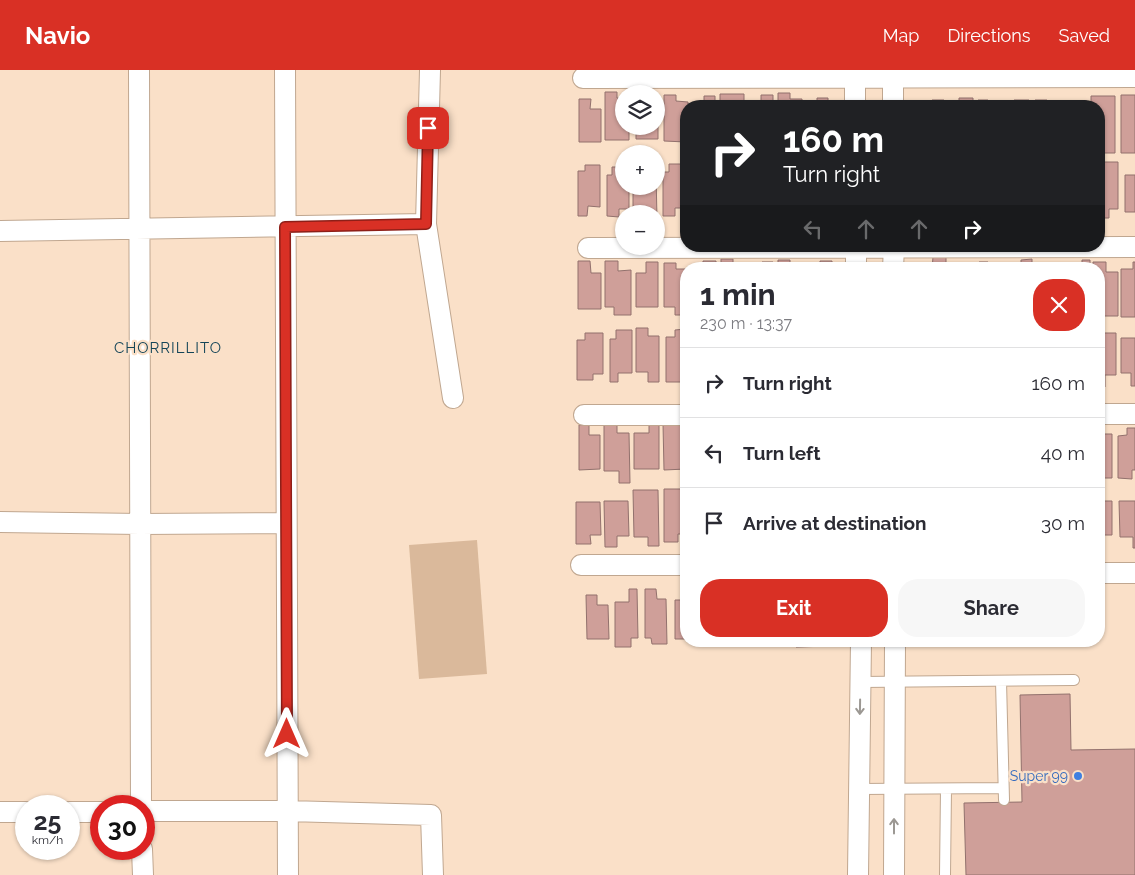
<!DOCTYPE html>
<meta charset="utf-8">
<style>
body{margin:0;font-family:Raleway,sans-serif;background:#f7f7f7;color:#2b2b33;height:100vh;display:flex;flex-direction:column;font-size:19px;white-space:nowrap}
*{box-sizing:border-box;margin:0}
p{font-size:16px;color:#7c7c81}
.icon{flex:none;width:28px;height:28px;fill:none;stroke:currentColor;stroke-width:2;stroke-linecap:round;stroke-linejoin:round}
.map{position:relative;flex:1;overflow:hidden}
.side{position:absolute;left:680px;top:192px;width:425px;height:385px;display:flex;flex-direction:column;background:#fff;border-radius:20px;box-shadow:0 1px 4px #0004}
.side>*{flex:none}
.guide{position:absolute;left:680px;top:30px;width:425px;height:152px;border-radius:20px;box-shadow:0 1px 4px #0004;background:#202124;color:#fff;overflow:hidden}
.fabs{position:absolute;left:615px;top:15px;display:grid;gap:10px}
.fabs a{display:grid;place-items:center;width:50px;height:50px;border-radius:50%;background:#fff;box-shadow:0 1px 4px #0004;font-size:25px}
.speed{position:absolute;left:15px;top:725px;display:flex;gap:10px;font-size:25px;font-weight:700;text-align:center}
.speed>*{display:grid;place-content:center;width:65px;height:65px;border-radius:50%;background:#fff;box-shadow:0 1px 4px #0004;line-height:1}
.speed small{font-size:12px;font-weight:400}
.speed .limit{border:8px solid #d22;background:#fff;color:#111}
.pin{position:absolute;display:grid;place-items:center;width:42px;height:42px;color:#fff;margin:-21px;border-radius:10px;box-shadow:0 2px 8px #0006}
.me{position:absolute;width:55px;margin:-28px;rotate:0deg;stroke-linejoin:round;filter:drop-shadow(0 0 4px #0008)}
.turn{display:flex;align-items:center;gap:18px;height:105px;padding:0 20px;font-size:22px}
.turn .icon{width:65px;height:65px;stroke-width:2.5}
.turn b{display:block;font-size:35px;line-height:42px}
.lanes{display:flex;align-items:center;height:48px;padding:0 20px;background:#0003;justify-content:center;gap:25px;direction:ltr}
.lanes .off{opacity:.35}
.round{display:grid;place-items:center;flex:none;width:52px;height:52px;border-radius:20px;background:#f7f7f7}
.headline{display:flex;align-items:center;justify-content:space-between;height:85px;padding:0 20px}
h1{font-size:30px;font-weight:700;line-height:38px}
.action{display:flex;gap:10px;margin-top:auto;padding:10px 20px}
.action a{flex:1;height:58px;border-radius:20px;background:#d93025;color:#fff;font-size:20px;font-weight:700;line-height:58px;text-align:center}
.action a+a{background:#f7f7f7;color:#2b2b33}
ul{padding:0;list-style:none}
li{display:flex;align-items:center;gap:15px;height:70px;padding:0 20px;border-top:1px solid #e1e1e2}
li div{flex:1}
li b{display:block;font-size:19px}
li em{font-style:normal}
header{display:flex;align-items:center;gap:30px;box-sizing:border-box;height:70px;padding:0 25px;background:#d93025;color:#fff}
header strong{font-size:24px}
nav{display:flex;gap:28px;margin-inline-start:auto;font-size:18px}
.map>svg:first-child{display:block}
</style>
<header>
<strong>Navio</strong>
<nav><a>Map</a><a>Directions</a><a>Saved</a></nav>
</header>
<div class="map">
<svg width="1135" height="805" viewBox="0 0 1135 805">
<rect width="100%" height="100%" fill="#fae0c8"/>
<path fill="#dab99b" d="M477 470 487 604 419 609 409 475Z"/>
<path fill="#cf9f99" stroke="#92716d" d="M605 22H617V28L624 29V56H629V70H605Z
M778 23H790V29H802V36H778Z
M658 24V69H636V56H656V25Z
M720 24H744V36H720Z
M664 25H676V31L688 32V36H686V72L664 71Z
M761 25H773V36H751H761Z
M1121 25H1135V83H1121Z
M704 26H715V36H704Z
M1091 26H1115V83H1099V36H1091Z
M817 28H828V36H817Z
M959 28H973V36H951H959Z
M579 29H591L590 39H601V72H579Z
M932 30H944V36H932Z
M978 30H988V36H978Z
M1014 30H1029V36H1014Z
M1035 30H1047V36H1035Z
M1064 31H1087V36H1064Z
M1099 92H1118V139H1109V148H1099Z
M669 94H686L685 138H675V146H663V102H669Z
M585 95H600V137L588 136 587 146H578V101H585Z
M612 97H624V116H629V139H619V147L607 146V105H612Z
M656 104 657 149H656V144H649V138L633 139V116H656Z
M1125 105H1135V142H1125Z
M933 187H946V199H932Z
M721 189H733V199H721Z
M1032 189V199H1021V190Z
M778 190H790V199H778Z
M1082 190H1090V199H1068L1082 198Z
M578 191H590L591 203H601V239H578Z
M605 191H618V201L631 200V245H614V237H605Z
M703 191H716V199H703Z
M820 191H832V199H820Z
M646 192H658V237H636V203H646Z
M762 192H773V199H762Z
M979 192H988V199H979Z
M1093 192H1106V202H1118V246H1103L1102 239H1099V199H1093Z
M1133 192H1135V247H1121V199H1133Z
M664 193H676V199H686V245H675V237H664Z
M1036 193H1047V199H1036Z
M964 194H973V199H964Z
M636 258H648V266H659V312H648V302H636Z
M686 259V304H681V312H666V267H675V260Z
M616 260H632V303H618V312H610V269H616Z
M585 263H603V304H593V310H577V270H585Z
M1099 263H1116V305H1105V317H1099Z
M1121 268H1135V316H1131V303H1121Z
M604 353H617V363H629L630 413H619V401H604Z
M686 353V399L664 400 663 354Z
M589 354V365H600V399L579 400V355Z
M649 355H659V399H634V363H649Z
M1099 356H1104V364H1112V408H1100V399H1099Z
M1127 358H1135V400H1132V409L1118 408V366L1127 365Z
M664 419H686V464H678V472H664Z
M633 420H658L659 476H648V467H634Z
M604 431H628L629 466H617V477H605Z
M1099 431H1112V465H1102L1103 473H1099Z
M1119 431H1135V478H1133V467H1120Z
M576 432H600L601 465H590L591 474H576Z
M629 519H637L638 568H631V577H615V532H629Z
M645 519H656L657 529H666L667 574H652L651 568H645Z
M686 522V569H675V530H686Z
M586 525H597V535H608L609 569H587Z
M796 571H830V576L796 577Z
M1070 624 1071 680 1135 679V805H966L964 733 1022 732 1020 625Z"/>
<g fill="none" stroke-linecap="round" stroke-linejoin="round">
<defs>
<path id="lane" d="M1001 611 1004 730
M861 612 1074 610
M859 719 1003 718
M945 805 946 719"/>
<path id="street" d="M139 0 141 736
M285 0 288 805
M430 0 426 154 453 328
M855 0V36
M893 0V36
M583 8 1135 7
M0 161 426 154
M856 176V199
M588 178 1135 177
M893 199 894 176
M1099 344H1135
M584 345H686
M0 452 140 454 286 453
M581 495H686
M1099 503H1135
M144 741H288L431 745 433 805
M0 742H26
M69 742H101
M142 779 143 805
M858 805 861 571
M894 805 895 571"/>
</defs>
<use href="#lane" stroke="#c0a790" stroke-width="12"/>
<use href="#street" stroke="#c0a790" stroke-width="22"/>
<use href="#lane" stroke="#fff" stroke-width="10"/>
<use href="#street" stroke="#fff" stroke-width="20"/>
</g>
<defs><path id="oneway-shaft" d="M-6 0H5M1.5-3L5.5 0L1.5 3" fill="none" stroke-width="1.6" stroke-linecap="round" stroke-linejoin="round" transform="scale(1.25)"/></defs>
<g stroke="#9c9893">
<use href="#oneway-shaft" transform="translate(860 637) rotate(91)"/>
<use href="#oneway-shaft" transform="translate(894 756) rotate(-90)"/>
</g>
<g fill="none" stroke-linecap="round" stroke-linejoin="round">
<defs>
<path id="route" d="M287 664 285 157 426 154 428 58"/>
</defs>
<use href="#route" stroke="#8d1f18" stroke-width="12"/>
<use href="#route" stroke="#d93025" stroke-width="9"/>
</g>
<circle fill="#3f7fe0" stroke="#fae0c8" stroke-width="2" cx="1078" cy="706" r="5"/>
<g text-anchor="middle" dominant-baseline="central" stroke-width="4.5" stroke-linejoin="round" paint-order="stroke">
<g font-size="14" fill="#366cbe" stroke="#fae0c8" text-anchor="end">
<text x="1068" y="706">Super 99</text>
</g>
<g font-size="15" letter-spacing="1" fill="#144558" stroke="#fae0c8">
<text x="168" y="278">CHORRILLITO</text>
</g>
</g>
</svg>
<div class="fabs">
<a><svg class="icon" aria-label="layers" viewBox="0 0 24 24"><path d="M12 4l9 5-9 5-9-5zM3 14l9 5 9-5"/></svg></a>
<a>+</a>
<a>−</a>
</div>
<div class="speed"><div>25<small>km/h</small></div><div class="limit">30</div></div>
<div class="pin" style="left:428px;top:58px;background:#d93025"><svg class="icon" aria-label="arrive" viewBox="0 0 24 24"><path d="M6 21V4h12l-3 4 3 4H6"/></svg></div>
<svg class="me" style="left:287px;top:664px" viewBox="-20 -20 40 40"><path d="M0-17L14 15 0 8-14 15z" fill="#d93025" stroke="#fff" stroke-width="4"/></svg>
<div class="guide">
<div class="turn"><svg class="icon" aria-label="right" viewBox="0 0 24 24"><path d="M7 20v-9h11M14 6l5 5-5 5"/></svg><div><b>160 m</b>Turn right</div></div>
<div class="lanes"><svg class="icon off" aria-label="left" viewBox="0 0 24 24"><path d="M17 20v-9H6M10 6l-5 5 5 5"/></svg><svg class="icon off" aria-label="ahead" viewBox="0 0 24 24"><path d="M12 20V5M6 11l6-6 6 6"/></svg><svg class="icon off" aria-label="ahead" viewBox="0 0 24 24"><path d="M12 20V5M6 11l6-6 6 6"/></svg><svg class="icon" aria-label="right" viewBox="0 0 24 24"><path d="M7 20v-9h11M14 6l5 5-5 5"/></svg></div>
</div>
<section class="side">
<div class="headline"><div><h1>1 min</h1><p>230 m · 13:37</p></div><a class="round" style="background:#d93025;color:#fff"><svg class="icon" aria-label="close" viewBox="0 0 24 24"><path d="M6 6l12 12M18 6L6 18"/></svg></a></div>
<ul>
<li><svg class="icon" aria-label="right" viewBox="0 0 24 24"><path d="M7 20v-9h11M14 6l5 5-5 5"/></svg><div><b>Turn right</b></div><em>160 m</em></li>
<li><svg class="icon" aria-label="left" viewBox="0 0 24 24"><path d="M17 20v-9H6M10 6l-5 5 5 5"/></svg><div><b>Turn left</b></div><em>40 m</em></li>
<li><svg class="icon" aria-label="arrive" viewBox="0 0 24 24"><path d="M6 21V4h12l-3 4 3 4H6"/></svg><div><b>Arrive at destination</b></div><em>30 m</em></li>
</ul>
<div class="action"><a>Exit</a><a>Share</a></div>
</section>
</div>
